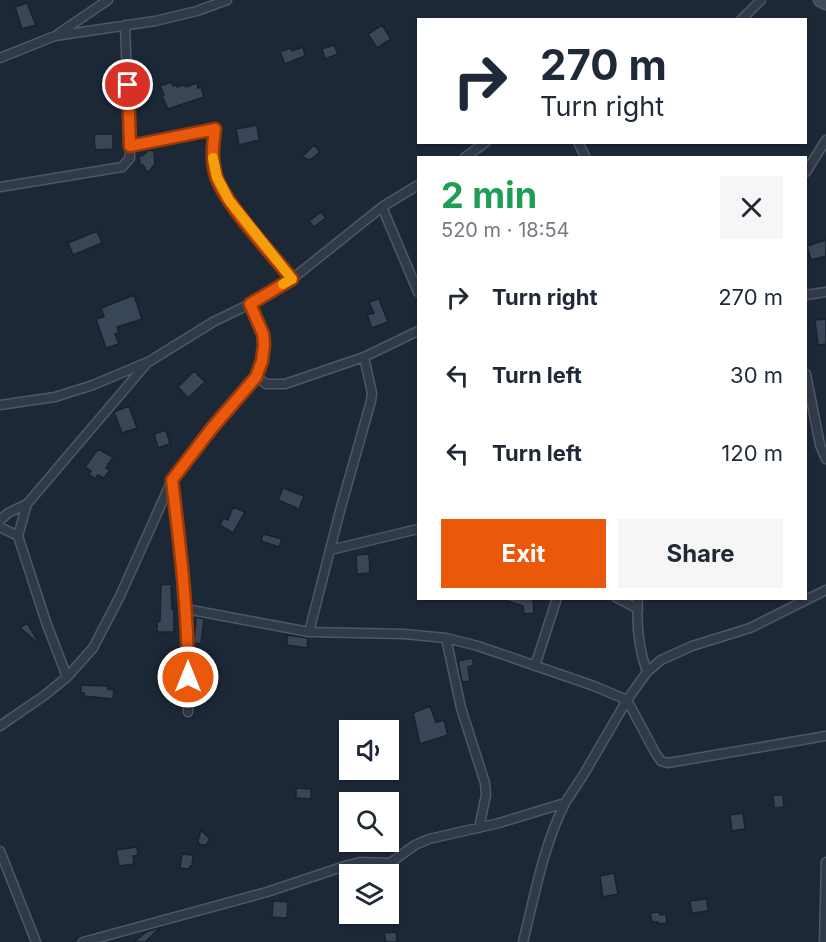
<!DOCTYPE html>
<meta charset="utf-8">
<style>
body{margin:0;font-family:Inter,sans-serif;background:#f6f6f7;color:#1f2937;height:100vh;display:flex;flex-direction:column;font-size:22px;white-space:nowrap}
*{box-sizing:border-box;margin:0}
p{font-size:20px;color:#747a83}
.icon{flex:none;width:33px;height:33px;fill:none;stroke:currentColor;stroke-width:2;stroke-linecap:round;stroke-linejoin:round}
.map{position:relative;flex:1;overflow:hidden}
.sheet{position:absolute;left:417px;top:156px;width:390px;height:444px;display:flex;flex-direction:column;background:#fff;border-radius:0px;box-shadow:0 2px 4px #0004}
.sheet>*{flex:none}
.hud{position:absolute;left:417px;top:18px;width:390px;height:126px;border-radius:0px;box-shadow:0 2px 4px #0004;background:#fff;color:#1f2937;overflow:hidden}
.fabs{position:absolute;left:339px;top:720px;display:grid;gap:12px}
.fabs a{display:grid;place-items:center;width:60px;height:60px;border-radius:0px;background:#fff;box-shadow:0 2px 4px #0004;font-size:30px}
.pin{position:absolute;display:grid;place-items:center;width:51px;height:51px;color:#fff;margin:-26px;border:3px solid #fff;border-radius:50%;box-shadow:0 2px 6px #0007}
.me{position:absolute;width:66px;margin:-33px;rotate:0deg;stroke-linejoin:round;filter:drop-shadow(0 0 4px #0008)}
.turn{display:flex;align-items:center;gap:21px;height:126px;padding:0 24px;font-size:27px}
.turn .icon{width:78px;height:78px;stroke-width:2.5}
.turn b{display:block;font-size:42px;line-height:51px}
.round{display:grid;place-items:center;flex:none;width:63px;height:63px;border-radius:0px;background:#f6f6f7}
.headline{display:flex;align-items:center;justify-content:space-between;height:102px;padding:0 24px}
h1{font-size:36px;font-weight:700;line-height:45px;color:#1e9e55}
.action{display:flex;gap:12px;margin-top:auto;padding:12px 24px}
.action a{flex:1;height:69px;border-radius:0px;background:#ea580c;color:#fff;font-size:24px;font-weight:700;line-height:69px;text-align:center}
.action a+a{background:#f6f6f7;color:#1f2937}
ul{padding:0;list-style:none}
li{display:flex;align-items:center;gap:18px;height:78px;padding:0 24px}
li div{flex:1}
li b{display:block;font-size:22px}
li em{font-style:normal}
.map>svg:first-child{display:block}
</style>
<div class="map">
<svg width="826" height="942" viewBox="0 0 826 942">
<rect width="100%" height="100%" fill="#1d2837"/>
<path fill="#394658" stroke="#19212d" stroke-width="1.5" d="M27 3 36 25 22 29 15 7Z
M382 25 391 39 377 48 368 34Z
M334 45 338 54 325 59 322 49Z
M303 47 305 56 285 64 280 52 291 48 292 51Z
M171 82 173 86 177 84V87L184 85 186 87 197 83 198 88 201 87 204 97 168 109 162 96 164 95 160 86Z
M257 125 259 140 239 145 236 129Z
M94 134H113V149L95 150Z
M314 145 320 152 310 160 302 157Z
M149 150 154 151 155 164 148 173 143 165H140L139 156H142Z
M321 212 326 218 314 227 309 221Z
M97 231 102 243 73 255 68 243Z
M826 240V256L811 260 807 246Z
M134 295 142 319 117 327 119 333 115 334 119 344 106 348 96 319 104 317 101 308Z
M379 299 388 322 372 328 367 315 374 313 369 302Z
M826 319V344L818 345 815 320Z
M194 371 205 382 188 398 178 387Z
M129 406 137 428 122 433 114 412Z
M166 430 170 444 158 448 154 434Z
M98 449 113 457 106 468 110 470 104 478 98 475 95 479 89 474 91 471 85 467Z
M283 488 304 496 299 509 278 500Z
M233 507 245 512 233 533 220 525 224 518 228 520Z
M263 534 282 539 279 547 261 541Z
M369 554 370 573 357 574 356 555Z
M171 584 172 609H174V632H157V622L160 621 161 585Z
M506 598H533L534 613 524 614 523 606 505 600Z
M196 617 204 619 201 644 194 643Z
M27 623 39 642 38 643 20 628Z
M287 635 308 638 307 648 287 645Z
M472 658 474 665 468 667 470 681 462 682 458 661Z
M81 685 108 686V689L114 690 113 699 84 696V693H81Z
M430 706 436 722 444 720 448 735 420 744 413 713Z
M296 788 311 789V799L296 798Z
M773 795H783L784 807 774 808Z
M743 813 745 829 732 831 730 815Z
M201 830 209 838 208 843 205 845H200L198 841Z
M137 847 138 855 133 856 134 864 119 866 116 850Z
M182 854 193 855 192 866H190L189 869 180 868Z
M614 873 618 894 603 897 600 876Z
M707 899 708 911 692 913 690 901Z
M273 901 288 902 287 918 272 917Z
M659 912 660 915 666 914 667 923 658 924V922H652L650 913Z
M161 927 145 942H134L146 932Z
M396 932 397 942H386L384 933Z"/>
<g fill="none" stroke-linecap="round" stroke-linejoin="round">
<defs>
<path id="street" d="M741 20 761 0
M58 34 108 0
M0 58 55 36 155 21 197 11 227 0
M578 142 586 158
M130 146 215 129C213 145 211 160 216 176 225 204 272 253 292 279
M464 158 486 142
M806 172 826 140
M0 187 122 167 130 158 125 25
M382 207 418 292
M806 295 826 292
M806 374 820 445 826 459
M257 377 266 384H285L364 357 418 331
M0 405 55 397 93 385 150 361 213 322 250 304 292 279 382 207 418 185
M172 480 183 572 188 635V712
M0 520 8 513 27 504 147 363
M0 527 18 536 46 622 67 677
M18 536 27 504
M330 550 418 529
M617 598 638 609
M638 598C636 625 638 647 647 672
M186 609 309 632 404 634 446 638 478 646 594 686 627 700 656 754 661 761 668 763 826 736
M309 632 341 507 371 401 372 393 364 357
M446 638 461 708 485 783 486 795 479 828
M535 666 557 598
M0 726 45 695 67 677 93 648 120 596 172 480 212 428 257 377 263 361 264 345 263 334 250 304
M0 851 36 942
M83 942 267 892 345 866 360 862 390 863 415 845 429 839 499 823 565 803 584 774 627 700 647 672 661 660 692 646 750 628 826 590
M523 942C535 894 543 847 565 803
M824 942 826 862"/>
<path id="secondary" d="M820 0 826 3"/>
</defs>
<use href="#street" stroke="#4e5766" stroke-width="11"/>
<use href="#secondary" stroke="#4e5766" stroke-width="15"/>
<use href="#street" stroke="#313a47" stroke-width="8"/>
<use href="#secondary" stroke="#3e495b" stroke-width="12"/>
</g>
<g fill="none" stroke-linecap="round" stroke-linejoin="round">
<defs>
<path id="route" d="M128 85 130 146 215 129C213 145 211 160 216 176 225 204 272 254 292 279L250 304 263 334 264 345 262 361 256 377 212 428 172 480C180 546 188 611 188 677"/>
</defs>
<use href="#route" stroke="#983908" stroke-width="15"/>
<use href="#route" stroke="#ea580c" stroke-width="10"/>
<path stroke="#f59e0b" stroke-width="10" d="M213 158 217 177 229 200 292 279 283 284"/>
</g>
</svg>
<div class="fabs">
<a><svg class="icon" aria-label="sound" viewBox="0 0 24 24"><path d="M4 9h4l5-4v14l-5-4H4zM17 9q2 3 0 6"/></svg></a>
<a><svg class="icon" aria-label="search" viewBox="0 0 24 24"><circle cx="10" cy="10" r="6"/><path d="M15 15l6 6"/></svg></a>
<a><svg class="icon" aria-label="layers" viewBox="0 0 24 24"><path d="M12 4l9 5-9 5-9-5zM3 14l9 5 9-5"/></svg></a>
</div>
<div class="pin" style="left:128px;top:85px;background:#d93025"><svg class="icon" aria-label="arrive" viewBox="0 0 24 24"><path d="M6 21V4h12l-3 4 3 4H6"/></svg></div>
<svg class="me" style="left:188px;top:677px" viewBox="-20 -20 40 40"><circle r="17" fill="#ea580c" stroke="#fff" stroke-width="3"/><path d="M0-11L8 9 0 5-8 9z" fill="#fff"/></svg>
<div class="hud">
<div class="turn"><svg class="icon" aria-label="right" viewBox="0 0 24 24"><path d="M7 20v-9h11M14 6l5 5-5 5"/></svg><div><b>270 m</b>Turn right</div></div>
</div>
<section class="sheet">
<div class="headline"><div><h1>2 min</h1><p>520 m · 18:54</p></div><a class="round"><svg class="icon" aria-label="close" viewBox="0 0 24 24"><path d="M6 6l12 12M18 6L6 18"/></svg></a></div>
<ul>
<li><svg class="icon" aria-label="right" viewBox="0 0 24 24"><path d="M7 20v-9h11M14 6l5 5-5 5"/></svg><div><b>Turn right</b></div><em>270 m</em></li>
<li><svg class="icon" aria-label="left" viewBox="0 0 24 24"><path d="M17 20v-9H6M10 6l-5 5 5 5"/></svg><div><b>Turn left</b></div><em>30 m</em></li>
<li><svg class="icon" aria-label="left" viewBox="0 0 24 24"><path d="M17 20v-9H6M10 6l-5 5 5 5"/></svg><div><b>Turn left</b></div><em>120 m</em></li>
</ul>
<div class="action"><a>Exit</a><a>Share</a></div>
</section>
</div>
